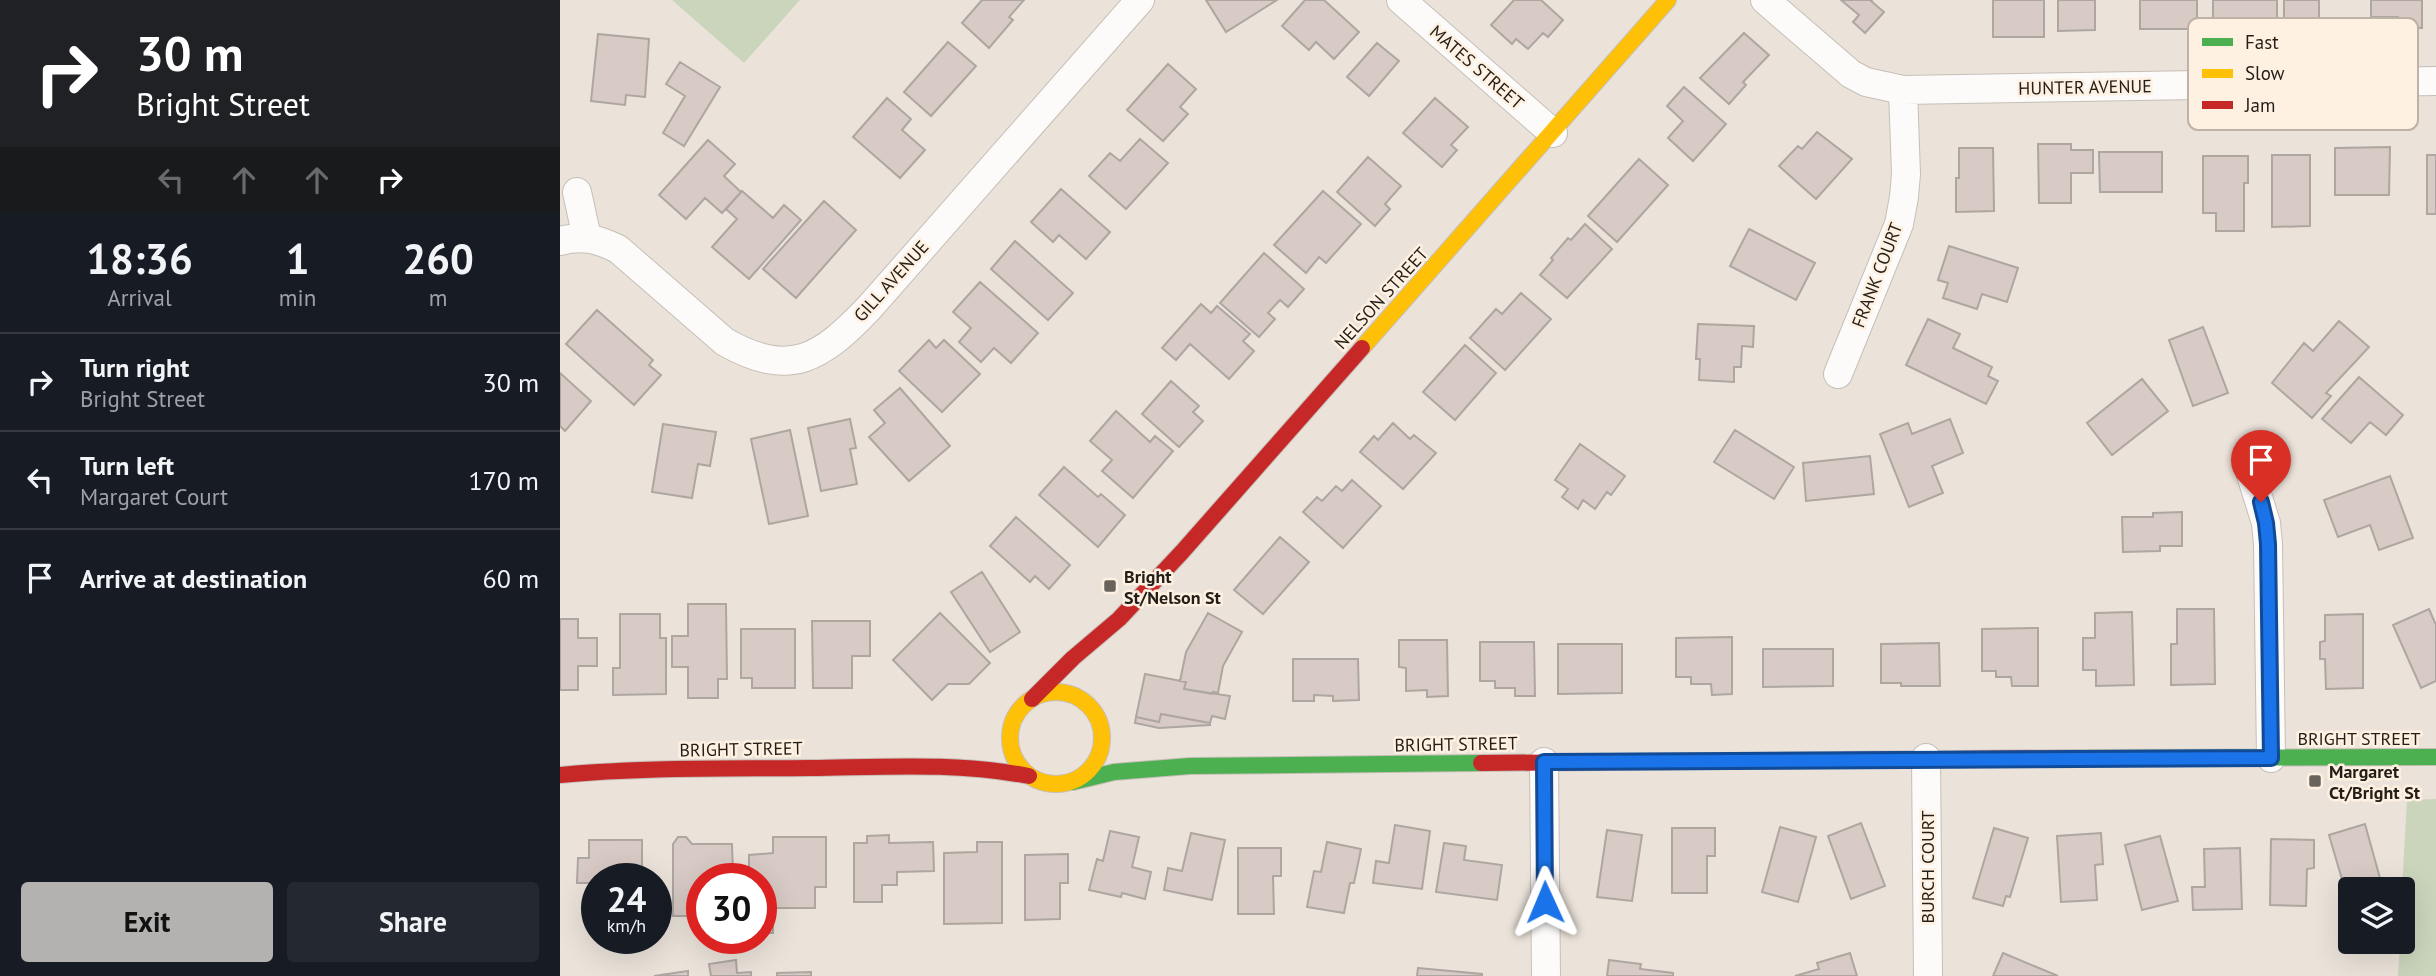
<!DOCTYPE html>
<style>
body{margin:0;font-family:"PT Sans",sans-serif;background:#242831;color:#f1f3f6;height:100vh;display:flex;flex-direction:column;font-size:26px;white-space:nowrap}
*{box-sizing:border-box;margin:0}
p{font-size:23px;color:#9ea1a6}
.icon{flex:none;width:38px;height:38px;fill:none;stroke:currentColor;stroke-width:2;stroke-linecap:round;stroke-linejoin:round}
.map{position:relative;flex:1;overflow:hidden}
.panel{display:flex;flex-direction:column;background:#171b24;width:560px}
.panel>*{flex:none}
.guide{background:#202124;color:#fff;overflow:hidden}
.tools{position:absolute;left:1778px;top:877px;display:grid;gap:14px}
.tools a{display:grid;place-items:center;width:77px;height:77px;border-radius:7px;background:#171b24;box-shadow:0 7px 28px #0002;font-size:35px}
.speed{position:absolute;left:21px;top:863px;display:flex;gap:14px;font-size:35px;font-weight:700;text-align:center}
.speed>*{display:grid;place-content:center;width:91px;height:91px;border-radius:50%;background:#171b24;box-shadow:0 7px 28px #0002;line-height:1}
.speed small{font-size:18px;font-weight:400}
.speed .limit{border:10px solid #d22;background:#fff;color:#111}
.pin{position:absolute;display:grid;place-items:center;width:60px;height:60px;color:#fff;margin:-72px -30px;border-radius:50% 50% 50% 0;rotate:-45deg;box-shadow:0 0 7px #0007}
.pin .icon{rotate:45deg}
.me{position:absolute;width:77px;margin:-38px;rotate:359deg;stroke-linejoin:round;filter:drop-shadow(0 0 5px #0008)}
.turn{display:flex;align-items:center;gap:24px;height:147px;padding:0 21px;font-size:32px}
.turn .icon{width:91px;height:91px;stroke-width:2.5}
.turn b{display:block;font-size:49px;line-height:60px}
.lanes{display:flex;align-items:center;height:66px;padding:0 21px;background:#0003;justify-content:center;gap:35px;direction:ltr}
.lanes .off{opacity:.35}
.eta{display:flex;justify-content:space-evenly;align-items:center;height:119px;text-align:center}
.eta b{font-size:42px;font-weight:800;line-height:49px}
.button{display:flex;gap:14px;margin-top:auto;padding:14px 21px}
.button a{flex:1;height:80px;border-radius:7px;background:#b4b2b1;color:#111;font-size:28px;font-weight:800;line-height:80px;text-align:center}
.button a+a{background:#242831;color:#f1f3f6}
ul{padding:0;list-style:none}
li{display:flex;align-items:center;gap:21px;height:98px;padding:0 21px;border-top:2px solid #363941}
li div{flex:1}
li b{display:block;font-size:26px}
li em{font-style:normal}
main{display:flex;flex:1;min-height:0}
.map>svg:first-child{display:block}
</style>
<main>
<section class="panel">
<div class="guide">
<div class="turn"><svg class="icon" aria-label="right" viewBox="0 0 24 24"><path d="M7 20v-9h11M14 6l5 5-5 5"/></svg><div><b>30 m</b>Bright Street</div></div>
<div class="lanes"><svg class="icon off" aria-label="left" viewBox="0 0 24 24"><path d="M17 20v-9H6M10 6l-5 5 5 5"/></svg><svg class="icon off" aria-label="ahead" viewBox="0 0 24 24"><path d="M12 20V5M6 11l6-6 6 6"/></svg><svg class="icon off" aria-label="ahead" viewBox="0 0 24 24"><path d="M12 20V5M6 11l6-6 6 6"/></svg><svg class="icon" aria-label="right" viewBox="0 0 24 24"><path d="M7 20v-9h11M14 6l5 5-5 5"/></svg></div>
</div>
<div class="eta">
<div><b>18:36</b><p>Arrival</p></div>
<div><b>1</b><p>min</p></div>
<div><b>260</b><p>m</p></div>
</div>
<ul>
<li><svg class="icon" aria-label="right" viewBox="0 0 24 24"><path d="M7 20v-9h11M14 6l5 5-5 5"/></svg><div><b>Turn right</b><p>Bright Street</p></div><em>30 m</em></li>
<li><svg class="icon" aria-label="left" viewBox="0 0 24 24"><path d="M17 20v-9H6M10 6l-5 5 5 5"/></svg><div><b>Turn left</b><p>Margaret Court</p></div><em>170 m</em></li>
<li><svg class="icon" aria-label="arrive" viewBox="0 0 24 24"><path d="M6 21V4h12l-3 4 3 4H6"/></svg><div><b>Arrive at destination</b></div><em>60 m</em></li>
</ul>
<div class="button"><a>Exit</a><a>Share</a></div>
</section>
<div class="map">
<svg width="1876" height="976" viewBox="0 0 1876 976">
<rect width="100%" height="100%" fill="#ebe3da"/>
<path fill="#cbd5bc" d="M112 0H240L184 63Z
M1876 799V976H1838L1840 942H1843L1842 889 1847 800Z"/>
<path fill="#d8cac4" stroke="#ada6a1" stroke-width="2" d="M422 0H464L449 17 453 20 429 48 402 23Z
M646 0H717L666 32Z
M745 0H764L799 32 774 59 756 42 749 50 722 26Z
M954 0H981L1003 20 988 37 983 33 968 49 956 39 952 44 931 25Z
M1281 0H1312L1311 1 1324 12 1305 33 1293 22 1299 15Z
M1433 0H1484V37H1433Z
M1498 0H1535V30L1498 31Z
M1580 0H1637V29H1580Z
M1653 0H1717V22H1700V28H1677L1678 20 1653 21Z
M1724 0H1759V27H1724Z
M1811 0H1862V28H1838V17H1811Z
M1184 33 1209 55 1183 82 1186 85 1169 104 1140 78Z
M38 34 89 39 85 97 66 95 65 105 31 101Z
M388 42 416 66 371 116 344 92Z
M817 43 839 61 809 96 787 77Z
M120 62 160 87 124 146 103 133 125 96 106 84Z
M608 64 636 89 620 107 628 114 603 141 567 110Z
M1124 87 1166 124 1133 161 1108 138 1123 121 1107 106Z
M327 98 351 119 342 130 365 150 340 178 293 137Z
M875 98 908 127 891 145 897 150 882 167 843 133Z
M1257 132 1292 159 1256 199 1219 166 1238 146 1242 149Z
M580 139 608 163 566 209 529 176 550 153 560 161Z
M148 140 175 164 164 176 181 192 162 213 145 198 126 219 99 195Z
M1478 144H1511V150H1533V173H1511V203H1479Z
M1830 147 1829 195H1775V148Z
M1399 148H1433L1434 211 1396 212V178H1399Z
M1539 152H1602V192H1540Z
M1712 155H1750V226L1712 227Z
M1867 155H1876V214H1867Z
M1643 156H1688V183H1684V231H1656V213H1643Z
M808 157 841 186 825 204 830 209 815 226 777 192Z
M1079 159 1108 185 1057 242 1028 216Z
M501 189 550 232 526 259 499 235 493 242 471 222Z
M182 191 213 218 224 205 241 220 189 279 152 247 177 219 166 209Z
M763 191 801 224 766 263 759 257 746 273 714 245Z
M264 201 296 230 236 298 203 269Z
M1025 224 1052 249 1007 298 980 275 993 260 991 258 1008 238 1011 240Z
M1189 229 1255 263 1236 300 1170 266Z
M455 241 513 293 488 320 431 269Z
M1389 246 1458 268 1447 302 1422 294 1417 309 1383 298 1388 283 1378 280Z
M704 253 744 289 728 307 720 300 708 313 715 319 699 337 660 303Z
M420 282 478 333 451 363 434 348 421 362 399 342 411 328 393 312Z
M961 293 991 319 945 370 910 338 936 309 942 314Z
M641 304 651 313 657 306 690 334 683 341 694 351 669 379 630 344 616 360 602 348Z
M37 310 93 360 89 365 101 375 74 405 6 344Z
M1368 319 1400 334 1393 348 1432 367 1428 376 1438 381 1426 404 1346 365Z
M1779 321 1809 347 1766 393 1771 396 1752 418 1712 383 1744 343 1753 351Z
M1138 324 1194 326 1193 347 1182 346 1181 367H1174V382L1139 380 1140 359H1136Z
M1643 327 1668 393 1633 406 1609 340Z
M369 340 376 348 384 340 420 374 382 412 339 371Z
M905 345 936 373 895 420 863 392Z
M0 373 31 401 5 431 0 426Z
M1799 377 1843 415 1826 435 1810 422 1791 443 1762 419Z
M1582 379 1608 411 1552 455 1527 423Z
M611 381 639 406 633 412 643 421 619 447 582 414Z
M340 388 390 446 349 481 309 437 325 423 314 410Z
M556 411 590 442 595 436 613 451 573 498 542 471 552 460 530 441Z
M290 419 296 448 290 449 297 484 261 491 248 428Z
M1390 419 1403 453 1372 466 1383 493 1349 507 1320 434 1348 423 1352 434Z
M833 423 850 439 854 435 876 453 843 489 800 452 814 436 818 440Z
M103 424 156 432 150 466 138 464 132 498 92 492Z
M230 430 248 516 209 524 191 439Z
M1175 430 1234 467 1214 499 1154 462Z
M1020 444 1065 476 1051 495 1047 492 1035 509 1023 500 1018 509 1002 497 1008 489 995 480Z
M1310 456 1314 494 1246 501 1243 463Z
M504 467 538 497 541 494 565 515 538 547 479 495Z
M1830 476 1853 538 1819 550 1810 525 1778 537 1764 500Z
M792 480 821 506 783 548 743 512 757 497 762 501 776 486 782 491Z
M1622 512V546H1600V551L1563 552 1562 517H1593V513Z
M456 517 510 565 489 589 475 576 470 582 430 546Z
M720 537 749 562 703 614 674 590Z
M422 572 460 632 430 652 391 592Z
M128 604H166L167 679H158V698H128V667H112V636H128Z
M1617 609H1654L1655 684 1611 685V644H1617Z
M1869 609 1876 625V681L1861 688 1833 625Z
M1572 612 1574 685 1536 686V670H1523V638H1535V613Z
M380 613 430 663 409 684H388L372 700 333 660Z
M648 613 682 632 663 666 658 693 653 692 652 694 624 689 626 682 620 681 626 652Z
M60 614H100V638H106V694L53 695V668H60Z
M1803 614V688L1766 689 1765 659H1760V642L1765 641V615Z
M0 619H18V638H37V666H18V690H0Z
M252 621H310V656H292V688H253Z
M1478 628V686H1452L1451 677H1436V671H1422V629Z
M181 629H235V688H192V678H181Z
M1172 637V694L1152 695 1151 684H1131V677H1116V638Z
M839 640H887L888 696 867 697V690L846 691V668L839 667Z
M920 642H974L975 696H955V688H935V681H920Z
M1379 643 1380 686H1341V683H1321V644Z
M998 644H1062V693L998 694Z
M1203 649H1273V686L1203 687Z
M733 659H798L799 700 773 701V696L754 695V701H733Z
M585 674 626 682 624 689 670 696 665 719 652 716 650 723 601 714 599 722 576 717Z
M601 714 650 723V725L599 728 575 723 576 717 599 722Z
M1301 823 1325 886 1291 899 1268 836Z
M1805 824 1823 889H1790V900H1788L1769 835Z
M835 825 870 831 862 889 813 883 816 861 829 863Z
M1220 827 1256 837 1238 902 1202 892Z
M1112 828H1155V856H1147V893H1112Z
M1434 828 1468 838 1450 897 1446 896 1443 906 1413 898Z
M1047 830 1082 835 1072 901 1037 897Z
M550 831 579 837 572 867 591 872 585 899 562 893 561 897 529 890 537 859 543 861Z
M631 833 665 840 652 900 604 890 608 868 622 871Z
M1541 833 1543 864 1535 865 1537 900 1501 902 1497 836Z
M329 835V843L373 842 374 871 337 872V885H322V902H294V843H307V836Z
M1600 836 1618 901 1582 910 1565 845Z
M118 837H126L132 844H172L173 873H148V878H142V916H113V844Z
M213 837H266V887H255V908H213V933H201V878H189V855L213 853Z
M1711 839 1754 840V868L1747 869 1746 906 1710 905Z
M29 840H82V869L70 870V878H37V912H29V883H17L18 858H29Z
M417 842H442V923L384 924V853L417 852Z
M767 842 801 849 794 883H790L784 913 747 907 754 871 761 872Z
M884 843 906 846 904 860 942 865 937 900 876 892Z
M678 848H721V876H713L714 914H678Z
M1680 848 1682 909 1633 910 1632 887H1645L1644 849Z
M508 854V883H500V919L465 920V855Z
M1290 953 1297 976H1235L1259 969 1257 963Z
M1443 953 1498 976H1433Z
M176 960 177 973 191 972V976H151L149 964Z
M1049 960 1081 964 1080 969 1113 973V976H1047Z
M858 968 922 974V976H857Z
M128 971V976H94Z
M251 972V976H217V973Z"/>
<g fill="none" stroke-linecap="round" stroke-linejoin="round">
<defs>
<path id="street" d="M841 0 993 133
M1205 0 1291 74 1306 82 1343 90 1876 81
M17 192 27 238
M0 241C22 235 38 239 58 249L165 342C231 379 261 358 309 308L580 0
M1278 374 1339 224 1344 197 1346 174 1343 90
M1691 475 1706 523 1708 544 1711 758
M1366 758 1368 976
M984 762 986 976"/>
<path id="fast" d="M1518 758 1876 757
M513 782 554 772 630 766 921 763"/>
<path id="slow" d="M802 348 1108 0
M450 738a46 46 0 1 1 92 0a46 46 0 1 1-92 0Z"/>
<path id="jam" d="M472 699 513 658 559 619 622 552 802 348
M921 763 1518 758
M0 775C84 767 167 769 251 768 324 767 396 762 469 776"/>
</defs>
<use href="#street" stroke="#c5bfb8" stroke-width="30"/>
<use href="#fast" stroke="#c5bfb8" stroke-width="18"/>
<use href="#slow" stroke="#c5bfb8" stroke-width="18"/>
<use href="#jam" stroke="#c5bfb8" stroke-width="18"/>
<use href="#street" stroke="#fcfbf9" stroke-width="28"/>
<use href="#fast" stroke="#4caf50" stroke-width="16"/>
<use href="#slow" stroke="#ffc107" stroke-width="16"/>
<use href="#jam" stroke="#c62828" stroke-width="16"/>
</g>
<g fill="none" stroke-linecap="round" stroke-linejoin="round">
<defs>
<path id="route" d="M985 902 984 762 1711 758 1708 544 1706 523 1701 502"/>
</defs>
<use href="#route" stroke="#114b97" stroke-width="18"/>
<use href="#route" stroke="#1a73e8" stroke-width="12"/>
</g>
<g fill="#69635c" stroke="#fff1e1" stroke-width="2.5">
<rect x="543" y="579" width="14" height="14" rx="3.5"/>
<rect x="1748" y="774" width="14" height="14" rx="3.5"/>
</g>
<g text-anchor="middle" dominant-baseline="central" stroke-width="5" stroke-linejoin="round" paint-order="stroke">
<g font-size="18" fill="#231e18" stroke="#fff1e1">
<text transform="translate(917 67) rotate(41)">MATES STREET</text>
<text transform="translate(1525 87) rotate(-1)">HUNTER AVENUE</text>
<text transform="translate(1317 275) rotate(-69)">FRANK COURT</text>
<text transform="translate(331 281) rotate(-48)">GILL AVENUE</text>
<text transform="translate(821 298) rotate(-48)">NELSON STREET</text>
<text x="1799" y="738">BRIGHT STREET</text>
<text transform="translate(896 744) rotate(-1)">BRIGHT STREET</text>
<text transform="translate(181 749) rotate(-1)">BRIGHT STREET</text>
<text transform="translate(1367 867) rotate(-90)">BURCH COURT</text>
</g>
<g font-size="18" font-weight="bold" fill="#231e18" stroke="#fff1e1" text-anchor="start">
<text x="564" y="576">Bright<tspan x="564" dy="21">St/Nelson St</tspan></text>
<text x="1769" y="771">Margaret<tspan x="1769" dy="21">Ct/Bright St</tspan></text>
</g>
</g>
<rect x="1628" y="18" width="230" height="112" rx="10" fill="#fff1e1" stroke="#bdb2a5" stroke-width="2"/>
<rect x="1642" y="38" width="31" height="8" fill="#4caf50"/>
<rect x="1642" y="69" width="31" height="9" fill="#ffc107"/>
<rect x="1642" y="101" width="31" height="8" fill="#c62828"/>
<g font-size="19" fill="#231e18">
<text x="1685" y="49">Fast</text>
<text x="1685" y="80">Slow</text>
<text x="1685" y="112">Jam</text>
</g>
</svg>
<div class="tools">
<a><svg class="icon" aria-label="layers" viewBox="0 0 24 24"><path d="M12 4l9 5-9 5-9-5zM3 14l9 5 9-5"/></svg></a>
</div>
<div class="speed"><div>24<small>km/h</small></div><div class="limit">30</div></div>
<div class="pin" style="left:1701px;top:502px;background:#d93025"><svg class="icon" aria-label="arrive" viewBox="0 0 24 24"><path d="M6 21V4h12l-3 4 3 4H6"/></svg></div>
<svg class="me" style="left:985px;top:902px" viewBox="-20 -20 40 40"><path d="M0-17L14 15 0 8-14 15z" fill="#1a73e8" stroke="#fff" stroke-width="4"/></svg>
</div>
</main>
